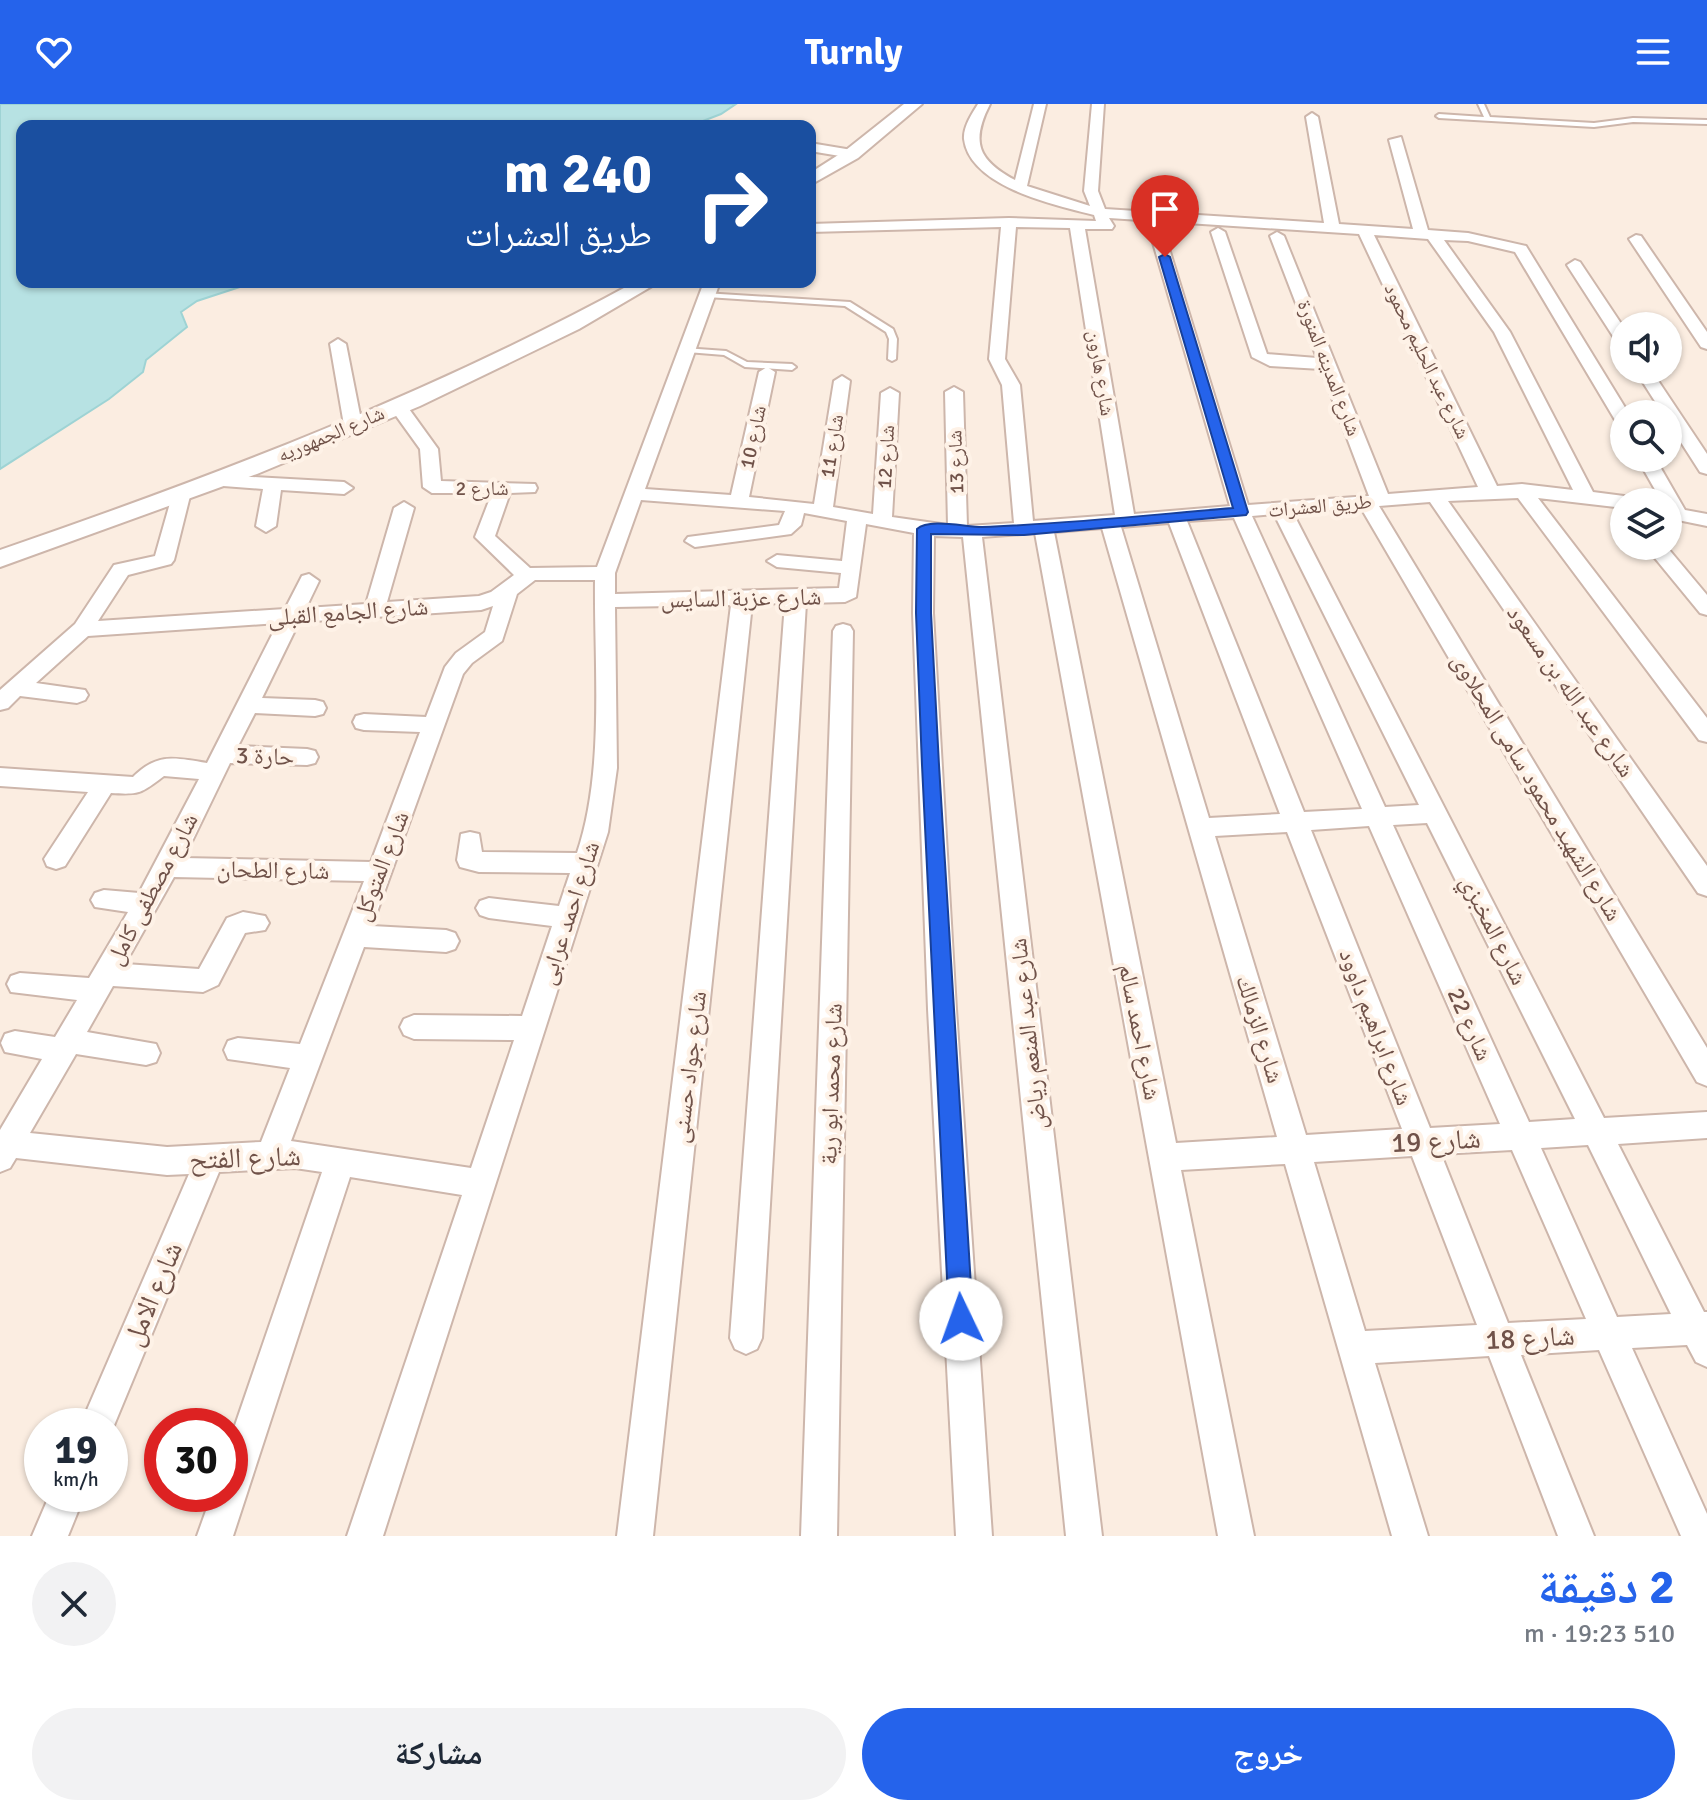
<!DOCTYPE html>
<html lang="ar">
<meta charset="utf-8">
<style>
body{margin:0;font-family:Signika,"Noto Naskh Arabic",sans-serif;background:#f2f2f3;color:#1f2937;direction:rtl;height:100vh;display:flex;flex-direction:column;font-size:30px;white-space:nowrap}
*{box-sizing:border-box;margin:0}
p{font-size:26px;color:#747a83}
.icon{flex:none;width:44px;height:44px;fill:none;stroke:currentColor;stroke-width:2;stroke-linecap:round;stroke-linejoin:round}
.map{position:relative;height:1432px;overflow:hidden;direction:ltr}
.details{display:flex;flex-direction:column;background:#fff;flex:1}
.details>*{flex:none}
.hud{position:absolute;left:16px;top:16px;width:800px;height:168px;border-radius:16px;box-shadow:0 2px 6px #0004;direction:rtl;background:#1a4fa0;color:#fff;overflow:hidden}
.fabs{position:absolute;left:1610px;top:208px;display:grid;gap:16px}
.fabs a{display:grid;place-items:center;width:72px;height:72px;border-radius:50%;background:#fff;box-shadow:0 2px 6px #0004;font-size:40px}
.speed{position:absolute;left:24px;top:1304px;display:flex;gap:16px;font-size:40px;font-weight:700;text-align:center}
.speed>*{display:grid;place-content:center;width:104px;height:104px;border-radius:50%;background:#fff;box-shadow:0 2px 6px #0004;line-height:1}
.speed small{font-size:20px;font-weight:400}
.speed .limit{border:12px solid #d22;background:#fff;color:#111}
.pin{position:absolute;display:grid;place-items:center;width:68px;height:68px;color:#fff;margin:-82px -34px;border-radius:50% 50% 50% 0;rotate:-45deg;box-shadow:0 0 8px #0007}
.pin .icon{rotate:45deg}
.me{position:absolute;width:88px;margin:-44px;rotate:357deg;stroke-linejoin:round;filter:drop-shadow(0 0 6px #0008)}
.turn{display:flex;align-items:center;gap:28px;height:168px;padding:0 32px;font-size:36px}
.turn .icon{width:104px;height:104px;stroke-width:2.5}
.turn b{display:block;font-size:56px;line-height:68px}
.round{display:grid;place-items:center;flex:none;width:84px;height:84px;border-radius:42px;background:#f2f2f3}
.head{display:flex;align-items:center;justify-content:space-between;height:136px;padding:0 32px}
h1{font-size:48px;font-weight:700;line-height:60px;color:#2563eb}
.action{display:flex;gap:16px;margin-top:auto;padding:16px 32px}
.action a{flex:1;height:92px;border-radius:48px;background:#2563eb;color:#fff;font-size:32px;font-weight:700;line-height:92px;text-align:center}
.action a+a{background:#f2f2f3;color:#1f2937}
header{display:flex;justify-content:space-between;align-items:center;height:104px;padding:0 32px;background:#2563eb;color:#fff;font-size:36px;font-weight:700}
.map>svg:first-child{display:block}
</style>
<header><svg class="icon" aria-label="menu" viewBox="0 0 24 24"><path d="M4 6h16M4 12h16M4 18h16"/></svg>Turnly<svg class="icon" aria-label="heart" viewBox="0 0 24 24"><path d="M12 20l-8-8c-3-5 5-10 8-4 3-6 11-1 8 4z"/></svg></header>
<div class="map">
<svg width="1707" height="1432" viewBox="0 0 1707 1432">
<rect width="100%" height="100%" fill="#fbede1"/>
<path fill="#b7e2e3" stroke="#9ed3d4" stroke-width="2" d="M0 0H736L721 10 690 22H22V178H255L197 197 181 208 187 223 146 256 143 268 109 295 0 365Z"/>
<g fill="none" stroke-linecap="round" stroke-linejoin="round">
<defs>
<path id="service" d="M1478 0H1484L1490 13 1594 19 1633 14 1707 16V20L1633 18 1594 23 1439 14 1436 12 1439 10 1484 13Z
M704 189 850 198 893 225 897 235 896 255 892 257 888 255 889 235 886 228 845 202 707 193 703 191Z
M684 244 726 247 747 258 792 260 796 263 792 266 745 263 724 251 687 248 683 246Z"/>
<path id="minor" d="M978 0H990C971 37 977 56 1015 76L1034 0H1046L1027 82 1090 102 1084 87 1092 0H1104L1098 87 1105 105 1324 119 1306 13 1312 9 1318 13 1339 120 1413 125 1389 36 1401 33 1428 126 1468 129 1526 142 1629 310H1624V322L1618 321 1515 148 1468 137 1444 136 1510 228 1593 388 1624 392 1633 398H1624V404L1538 394 1707 614V638L1699 636 1518 394 1448 397 1707 762V792L1698 789 1430 398 1379 402 1707 944V982L1697 978 1361 404 1293 409 1604 1014 1707 1008V1034L1618 1040 1704 1208H1707V1263L1696 1258 1687 1241 1632 1244 1707 1410V1432H1681L1599 1246 1521 1251 1594 1432H1558L1489 1252 1375 1259 1428 1432H1392L1285 1060 1181 1066 1254 1432H1218L1035 429 982 433 1102 1432H1066L963 433 934 432 933 509 956 905 992 1432H956L928 905 913 509 914 429 866 420 856 493 845 498 806 499 762 1234 757 1245 746 1250 735 1245 730 1234 785 499 752 500 653 1432H617L731 501 615 503 617 664 608 728 383 1432H347L462 1091 350 1073 233 1432H197L212 1390H230V1336L322 1068 295 1064 219 1068 110 1331V1322H80L189 1070 167 1071 16 1054 10 1064 0 1068V1026L42 955 5 948 1 939 5 930 15 927 55 933 77 896 11 888 7 880 11 872 20 869 89 874 128 808 95 803 91 796 95 789 104 786 139 789 199 675 164 672C141 689 141 691 111 689L65 762 56 765 47 762 44 755 88 688 0 682V664L133 673C158 648 175 654 207 659L278 519 88 532 36 579 85 586 88 591 85 596 77 599 20 592 8 604 0 606V586L75 520 114 461 155 452 172 392 181 386 190 392 174 456 171 460 128 471 98 517 285 505 302 472 309 470 319 477 306 504 366 500 394 404 404 398 414 404 387 498 479 492 491 488 514 471 475 433 492 389H432L423 383 420 345 389 302 398 297 404 298 438 345 441 377 535 380 537 384 535 388 510 389 495 432 530 464 597 463 704 178H720L645 385 731 391 759 268 767 263 775 268 749 393 814 400 834 277 842 272 850 277 833 403 873 410 881 289 890 284 899 289 892 413 948 421 945 288 954 283 963 288 967 422 1014 419 1002 281 989 255 1001 123 810 128V120L1009 114 1096 117 1094 111C1055 101 970 83 964 35 963 23 972 10 978 0ZM1109 114 1359 130 1478 383 1388 390 1284 132 1277 128 1270 132 1317 254 1267 250 1225 128 1218 124 1211 128 1252 253 1270 262 1321 265 1369 392 1248 401 1163 125 1156 121 1149 125 1230 402 1134 410 1085 125H1112L1114 122ZM1016 123 1070 124 1115 411 1033 417 1020 281 1005 255ZM1374 131 1428 135 1494 228 1573 386 1522 380 1497 382ZM641 396 785 407 779 421 688 433 685 437 695 443 791 430 801 421 804 409 847 417 842 457 777 451 767 457 777 463 841 469 839 484 615 490V469ZM1274 410 1419 701 1385 703 1252 412ZM1234 414 1362 705 1304 708 1187 417ZM1169 419 1280 710 1209 714 1121 423ZM1102 424 1277 1033 1176 1039 1054 428ZM535 476H595C594 561 605 666 577 749L482 748 479 730 470 728 461 730 457 756 460 763 479 768 570 769 559 802 489 794 480 797 476 804 480 811 489 814 552 822 522 912 414 911 404 915 400 923 404 931 414 935 514 936 471 1064 291 1037 364 843 446 848 455 845 459 837 455 829 446 826 372 822 463 570 472 559 502 537 517 490ZM493 502 485 528 456 549 445 563 426 613 364 610 356 612 353 618 356 624 364 626 420 628 371 758 184 754 230 659 307 661 315 659 318 653 315 647 307 645 238 642 255 609 315 612 323 610 326 604 323 598 315 596 262 594 299 518 481 506ZM1427 719 1575 1015 1529 1018 1393 721ZM1369 722 1500 1020 1430 1024 1311 726ZM1287 728 1402 1025 1306 1031 1215 732ZM174 773 364 777 300 940 238 934 228 937 224 946 228 955 290 964 261 1038 167 1043 30 1029 76 950 146 961 156 958 160 949 156 940 87 928 113 882 203 888 218 881 245 829 265 826 269 819 265 812 243 808 227 814 199 865 125 860ZM1588 1041 1671 1210 1617 1213 1541 1044ZM1512 1046 1586 1215 1508 1219 1441 1050ZM1412 1052 1477 1221 1365 1227 1314 1058Z
M810 39 852 46 859 50 852 54 810 47Z
M1636 131 1641 132 1707 228V245L1701 243 1629 135Z
M1575 156 1580 158 1624 224V242L1618 240 1567 161Z
M338 235 346 240 362 321 353 326 344 321 330 240Z
M1635 266H1651L1707 350V370L1700 368 1668 318V310H1663Z
M1637 354H1655L1685 406 1707 410V422L1668 414V398H1662Z
M217 371 344 378 353 384 344 390 281 386 276 422 266 428 256 422 263 385 210 381 208 377 210 373Z
M1645 442H1666L1707 491V511L1700 509Z
M843 520 850 522 853 527 837 1432H801L833 527 836 522Z
M50 1390H85L68 1432H32Z"/>
<path id="tertiary" d="M904 0H922L858 54 810 81V69L846 46Z
M635 178H659L579 225 420 302 257 370 0 463V446C218 371 432 289 635 178Z"/>
</defs>
<use href="#service" stroke="#cdb6ab" stroke-width="4"/>
<use href="#minor" stroke="#cdb6ab" stroke-width="4"/>
<use href="#tertiary" stroke="#cdb6ab" stroke-width="4"/>
<use href="#service" fill="#fff" fill-rule="evenodd"/>
<use href="#minor" fill="#fff" fill-rule="evenodd"/>
<use href="#tertiary" fill="#fff" fill-rule="evenodd"/>
</g>
<path fill="#2563eb" stroke="#184099" stroke-width="2" d="M1165 150 1170 153 1248 408 1246 411 1024 431 931 430V509L939 661 973 1215 969 1224 961 1227 952 1224 949 1215 922 661 916 509 917 425C929 414 965 423 982 423 1066 420 1149 411 1233 404L1159 153Z"/>
<g text-anchor="middle" dominant-baseline="central" stroke-width="8" stroke-linejoin="round" paint-order="stroke">
<g font-size="20" fill="#705249" stroke="#fef2e7">
<text transform="translate(1427 257) rotate(64)">شارع عبد الحليم محمود</text>
<text transform="translate(1329 264) rotate(69)">شارع المدينه المنورة</text>
<text transform="translate(1101 269) rotate(81)">شارع هارون</text>
<text transform="translate(331 330) rotate(-23)">شارع الجمهوريه</text>
<text transform="translate(753 333) rotate(-78)">شارع 10</text>
<text transform="translate(832 342) rotate(-81)">شارع 11</text>
<text transform="translate(886 353) rotate(-87)">شارع 12</text>
<text transform="translate(956 358) rotate(-92)">شارع 13</text>
<text x="482" y="384">شارع 2</text>
<text transform="translate(1320 402) rotate(-5)">طريق العشرات</text>
</g>
<g font-size="24" fill="#705249" stroke="#fef2e7">
<text transform="translate(741 494) rotate(-1)">شارع عزبة السايس</text>
<text transform="translate(348 508) rotate(-4)">شارع الجامع القبلى</text>
<text transform="translate(1571 587) rotate(55)">شارع عبد الله بن مسعود</text>
<text transform="translate(265 652) rotate(2)">حارة 3</text>
<text transform="translate(1537 683) rotate(59)">شارع الشهيد محمود سامى المحلاوى</text>
<text transform="translate(381 762) rotate(-69)">شارع المتوكل</text>
<text transform="translate(273 766) rotate(1)">شارع الطحان</text>
<text transform="translate(152 785) rotate(-62)">شارع مصطفى كامل</text>
<text transform="translate(569 809) rotate(-72)">شارع احمد عرابى</text>
<text transform="translate(1494 826) rotate(63)">شارع المخبزي</text>
<text transform="translate(1470 920) rotate(66)">شارع 22</text>
<text transform="translate(1376 923) rotate(69)">شارع ابراهيم داوود</text>
<text transform="translate(1260 925) rotate(73)">شارع الزمالك</text>
<text transform="translate(1140 928) rotate(79)">شارع احمد سالم</text>
<text transform="translate(1028 930) rotate(-96)">شارع عبد المنعم رياض</text>
<text transform="translate(689 963) rotate(-83)">شارع جواد حسنى</text>
<text transform="translate(831 980) rotate(-88)">شارع محمد ابو رية</text>
</g>
<g font-size="28" fill="#705249" stroke="#fef2e7">
<text transform="translate(1436 1037) rotate(-3)">شارع 19</text>
<text transform="translate(245 1054) rotate(-2)">شارع الفتح</text>
<text transform="translate(153 1190) rotate(-67)">شارع الامل</text>
<text transform="translate(1530 1234) rotate(-3)">شارع 18</text>
</g>
</g>
</svg>
<div class="fabs">
<a><svg class="icon" aria-label="sound" viewBox="0 0 24 24"><path d="M4 9h4l5-4v14l-5-4H4zM17 9q2 3 0 6"/></svg></a>
<a><svg class="icon" aria-label="search" viewBox="0 0 24 24"><circle cx="10" cy="10" r="6"/><path d="M15 15l6 6"/></svg></a>
<a><svg class="icon" aria-label="layers" viewBox="0 0 24 24"><path d="M12 4l9 5-9 5-9-5zM3 14l9 5 9-5"/></svg></a>
</div>
<div class="speed"><div>19<small>km/h</small></div><div class="limit">30</div></div>
<div class="pin" style="left:1165px;top:153px;background:#d93025"><svg class="icon" aria-label="arrive" viewBox="0 0 24 24"><path d="M6 21V4h12l-3 4 3 4H6"/></svg></div>
<svg class="me" style="left:961px;top:1215px" viewBox="-20 -20 40 40"><circle r="19" fill="#fff"/><path d="M0-13L10 11 0 6-10 11z" fill="#2563eb"/></svg>
<div class="hud">
<div class="turn"><svg class="icon" aria-label="right" viewBox="0 0 24 24"><path d="M7 20v-9h11M14 6l5 5-5 5"/></svg><div><b>240 m</b>طريق العشرات</div></div>
</div>
</div>
<section class="details">
<div class="head"><div><h1>2 دقيقة</h1><p>510 m · 19:23</p></div><a class="round"><svg class="icon" aria-label="close" viewBox="0 0 24 24"><path d="M6 6l12 12M18 6L6 18"/></svg></a></div>
<div class="action"><a>خروج</a><a>مشاركة</a></div>
</section>
